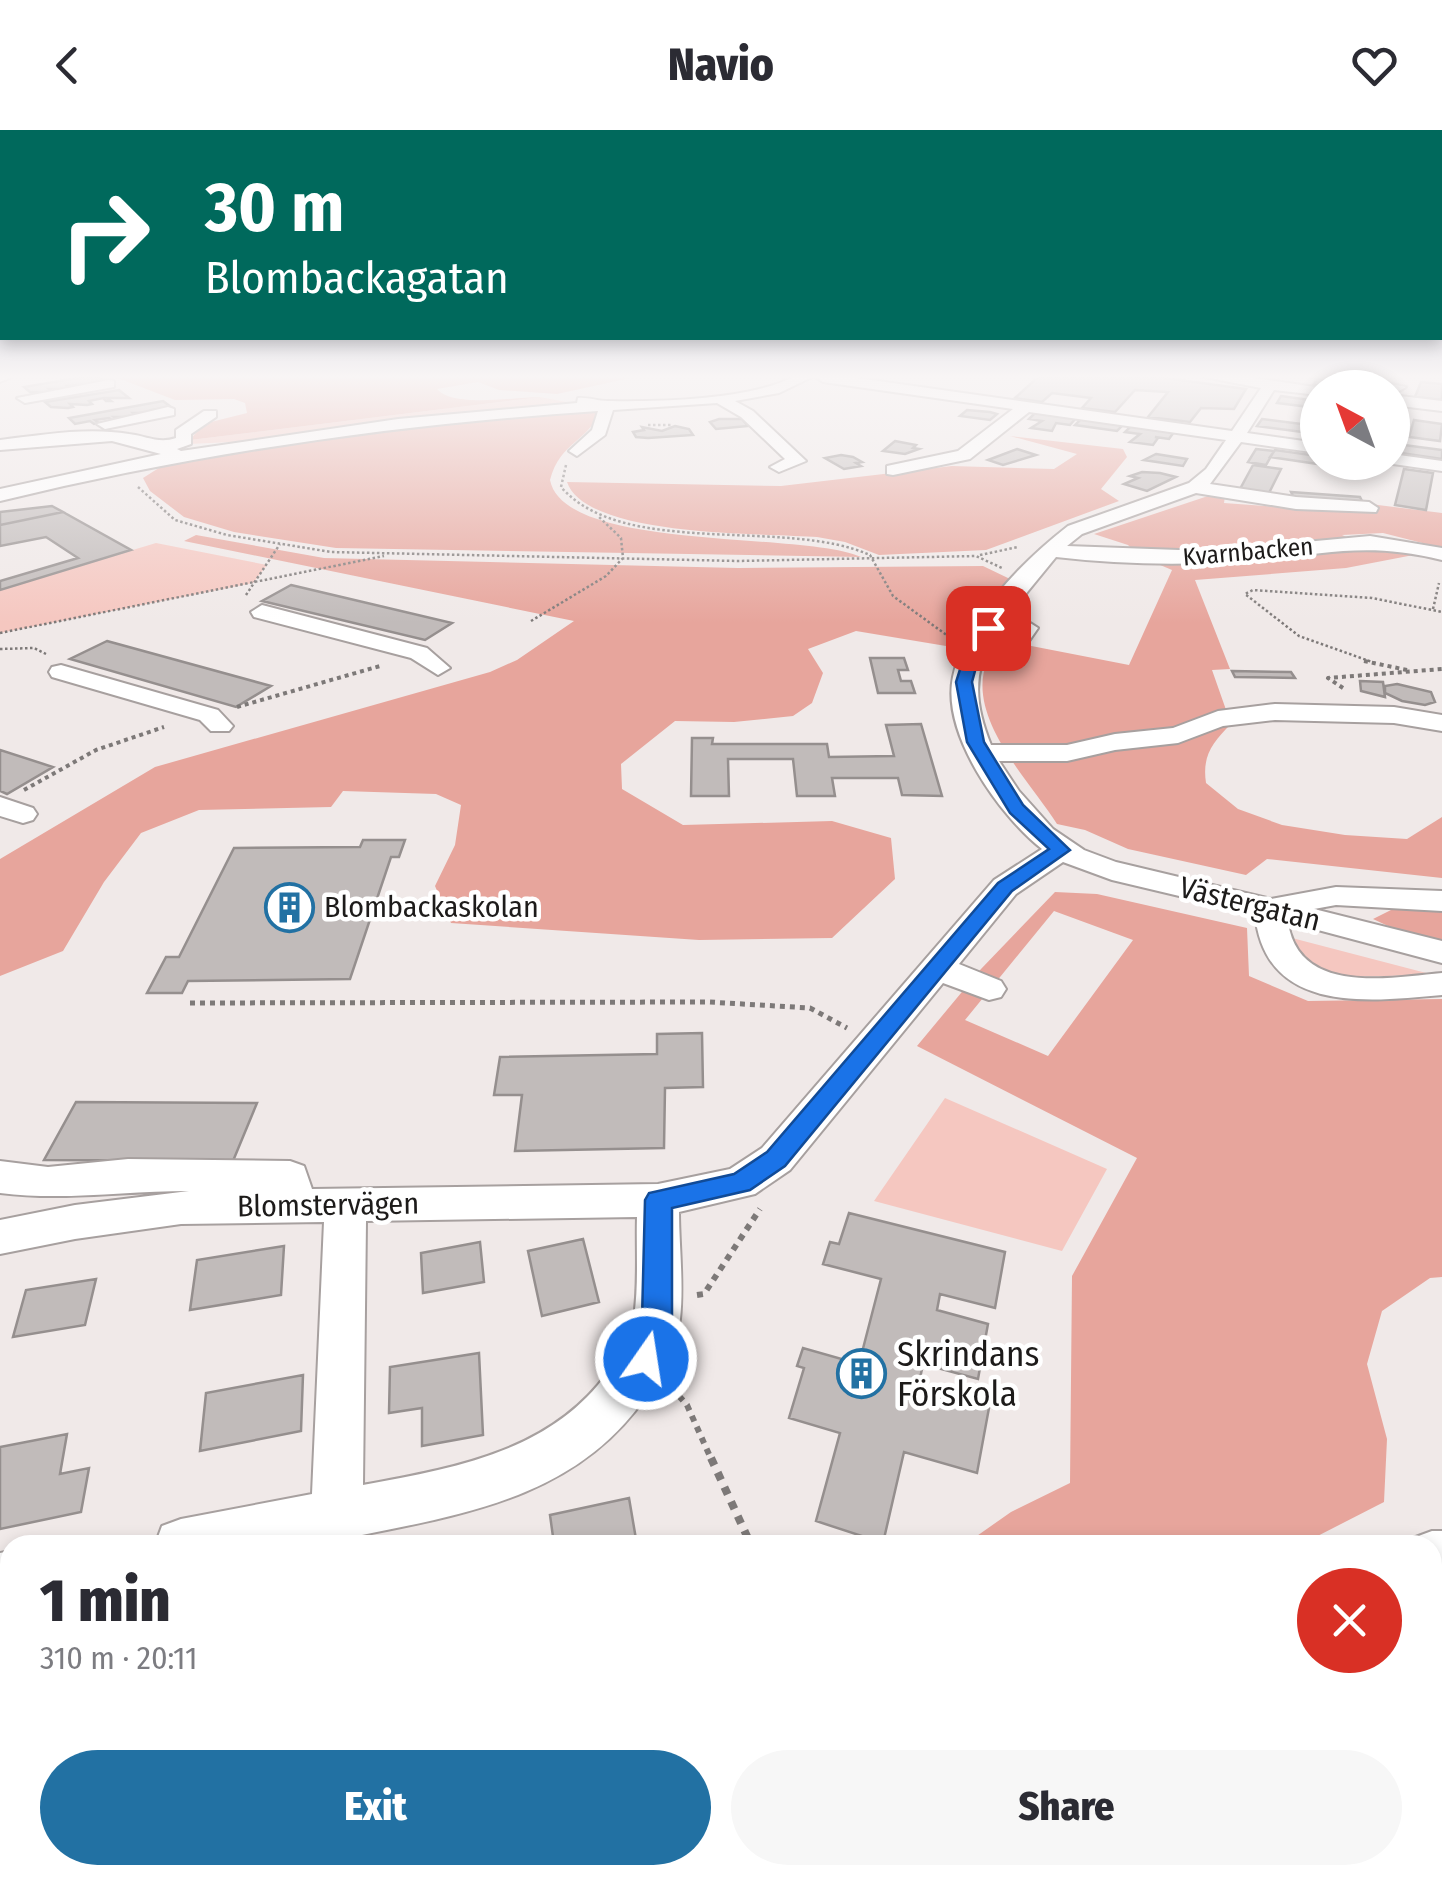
<!DOCTYPE html>
<meta charset="utf-8">
<style>
body{margin:0;font-family:"Fira Sans Condensed",sans-serif;background:#f7f7f7;color:#2b2b33;height:100vh;display:flex;flex-direction:column;font-size:38px;white-space:nowrap}
*{box-sizing:border-box;margin:0}
p{font-size:32px;color:#7c7c81}
.icon{flex:none;width:55px;height:55px;fill:none;stroke:currentColor;stroke-width:2;stroke-linecap:round;stroke-linejoin:round}
.map{position:relative;flex:1;overflow:hidden}
.panel{position:absolute;left:0px;top:1405px;width:1442px;height:350px;display:flex;flex-direction:column;background:#fff;border-radius:30px 30px 0 0;box-shadow:0 5px 15px #0003}
.panel>*{flex:none}
.guide{position:absolute;left:0px;top:0px;width:1442px;height:210px;box-shadow:0 5px 15px #0003;background:#00695c;color:#fff;overflow:hidden}
.needle{width:65px;rotate:319deg}
.controls{position:absolute;left:1300px;top:240px;display:grid;gap:20px}
.controls a{display:grid;place-items:center;width:110px;height:110px;border-radius:50%;background:#fff;box-shadow:0 5px 15px #0003;font-size:50px}
.pin{position:absolute;display:grid;place-items:center;width:85px;height:85px;color:#fff;margin:-42px;border-radius:20px;box-shadow:0 5px 15px #0006}
.me{position:absolute;width:110px;margin:-55px;rotate:13deg;stroke-linejoin:round;filter:drop-shadow(0 0 8px #0008)}
.turn{display:flex;align-items:center;gap:35px;height:210px;padding:0 40px;font-size:45px}
.turn .icon{width:130px;height:130px;stroke-width:2.5}
.turn b{display:block;font-size:70px;line-height:85px}
.round{display:grid;place-items:center;flex:none;width:105px;height:105px;border-radius:52px;background:#f7f7f7}
.overview{display:flex;align-items:center;justify-content:space-between;height:170px;padding:0 40px}
h1{font-size:60px;font-weight:800;line-height:75px}
.cta{display:flex;gap:20px;margin-top:auto;padding:20px 40px}
.cta a{flex:1;height:115px;border-radius:60px;background:#2271a3;color:#fff;font-size:40px;font-weight:800;line-height:115px;text-align:center}
.cta a+a{background:#f7f7f7;color:#2b2b33}
header{display:flex;justify-content:space-between;align-items:center;height:130px;padding:0 40px;background:#fff;font-size:45px;font-weight:800}
.map>svg:first-child{display:block}
</style>
<header><svg class="icon" aria-label="back" viewBox="0 0 24 24"><path d="M15 5l-7 7 7 7"/></svg>Navio<svg class="icon" aria-label="heart" viewBox="0 0 24 24"><path d="M12 20l-8-8c-3-5 5-10 8-4 3-6 11-1 8 4z"/></svg></header>
<div class="map">
<svg width="1442" height="1755" viewBox="0 0 1442 1755">
<rect width="100%" height="100%" fill="#f0e9e8"/>
<path fill="#f5c7c0" d="M540 267 577 274 253 311 189 314 190 310Z
M156 413 267 435 253 453 0 503V460Z
M1292 808 1430 844C1386 845 1342 853 1302 834Z
M945 968 1107 1039 1062 1121 874 1071Z"/>
<path fill="#e7a59c" fill-rule="evenodd" d="M115 247H635L557 264 499 260 478 252 437 259C453 278 515 267 540 267L190 310 203 294 247 283 245 273 234 269 175 270Z
M592 279 599 281C590 311 560 311 550 350 564 422 802 401 861 427L336 418 234 402 184 387 150 361 143 348 173 329 232 319Z
M1010 306 1123 319 1127 327 1101 359 1119 371 986 420 879 425 845 412 817 407C767 403 586 408 567 352L781 356 952 336 1054 339 1077 324Z
M1214 364 1225 366 1224 373 1293 378 1370 374 1442 383V418L1383 403 1342 405 1356 411 1429 422 1346 438 1195 450 1230 539 1212 540 1231 594C1212 613 1202 626 1206 653L1238 679 1282 695 1345 705 1407 709 1442 687V748L1267 729 1246 745 1128 719 1085 700 1057 694C1025 644 947 569 1001 510L1129 535 1172 440 1139 426 1128 415 1094 404Z
M196 405 324 428 738 438 983 436 1010 449V461L952 517 856 501 808 519 823 543 812 573 793 586 734 592 675 591 621 634 622 659 683 695 832 691 891 708 895 749 832 808 699 810 451 793 435 756 455 715 461 675 436 664 343 661 331 677 199 680 141 703 104 752 63 821 0 846V729L155 637 490 542 517 530 574 491 184 411Z
M1055 762 1097 764 1247 798 1249 846 1308 871 1442 869V1147L1430 1148 1382 1181 1367 1234 1387 1309 1384 1372 1300 1415H964L1011 1382 1070 1353 1072 1146 1137 1028 917 916 981 839ZM1054 781 1133 810 1048 926 965 890Z
M1395 778 1442 782V811L1403 803 1373 789Z
M599 1745H1038L1031 1755H589Z"/>
<path fill="#c1bbba" stroke="#958f8e" stroke-width="2.5" d="M83 247H99L106 253 67 256 70 259H49L52 262 47 263 30 262 24 257Z
M1038 247H1158L1246 259 1234 279 1201 278 1190 292 1148 287 1168 262 1135 260 1115 282 1082 278 1091 268 1052 263 1042 272 1015 268Z
M1318 248 1383 256 1313 255Z
M1421 252 1442 254V270L1415 267Z
M119 260 129 268H107L111 271H106L103 268 89 271 92 274 87 275 70 274 73 277 68 278 51 277 45 272Z
M1281 266 1318 271V278L1277 273Z
M163 271 175 280 166 278 152 280 156 283H133L137 287H114L118 290 113 291 109 288 95 290 99 293 94 294 90 291 75 294 69 288Z
M967 280 990 282 997 284 990 290 960 286Z
M1035 283 1076 288 1070 295 1056 293 1052 301 1031 298 1042 291 1029 289Z
M719 289H742L748 296 716 299 710 292Z
M1081 289 1123 295 1117 301 1075 295Z
M1262 289 1318 296V304L1257 296Z
M1414 290 1442 294 1440 311 1409 307Z
M675 296 689 299 693 305 648 308 636 307 633 302 644 300 642 297 662 301Z
M1131 296 1174 302 1169 309 1155 307 1158 308 1153 315 1130 312 1140 304 1125 302Z
M895 311 916 315 913 318 919 319 905 324 883 321Z
M1404 315 1442 320V329L1401 323Z
M1017 319 1036 325 1003 335 988 330Z
M1256 319 1274 321 1266 335 1248 332Z
M1275 320 1318 326V332L1375 335 1372 342 1270 327Z
M1156 324 1187 329 1183 336 1144 330Z
M841 325 853 327 862 332 856 333 861 336 844 339 825 328Z
M1253 335 1281 339 1269 363 1240 359Z
M1404 339 1433 343 1426 380 1395 375Z
M1142 342 1160 343 1176 347 1147 361 1124 354 1138 348 1130 346Z
M1291 362 1360 367 1363 373 1294 368Z
M52 376 63 382 0 395V382Z
M63 382 131 420 0 460V451L78 428 46 407 0 416V395Z
M291 455 452 493 425 510 262 471Z
M107 511 271 556 236 577 70 529Z
M870 528H904L908 540H898L901 551H911L915 563H878Z
M1232 541 1291 542 1295 548 1235 547Z
M1360 551 1383 552 1385 567 1361 561Z
M1397 554 1431 562 1435 572 1425 575 1402 571 1385 563V556Z
M921 594 942 666 902 665 898 648H832L835 666H797L793 629H728L729 666H691L692 608H713L712 614H827L829 627 894 626 886 595Z
M0 620 53 637 7 664 0 661Z
M363 710H405L399 727H391L350 849 188 851 182 863H147L166 827H179L234 718 360 717Z
M702 903 703 957 665 958 664 1018 515 1021 522 965H494L500 927 657 924V904Z
M76 972 257 973 233 1031 44 1030Z
M849 1083 1005 1122 995 1178 940 1164 937 1180 988 1194 978 1249 923 1234 918 1258 989 1278 977 1343 904 1322 883 1413 816 1391 840 1303 789 1288 804 1238 797 1236 803 1218 859 1234 881 1149 823 1134 830 1112 839 1114Z
M583 1109 599 1172 542 1186 528 1121Z
M480 1112 484 1152 423 1163 421 1123Z
M284 1116 281 1165 190 1180 197 1130Z
M96 1149 85 1195 13 1207 26 1160Z
M479 1223 483 1305 422 1316V1278L389 1283 390 1237Z
M303 1245 301 1301 200 1321 206 1263Z
M67 1304 60 1344 89 1338 81 1382 0 1399V1317Z
M629 1368 637 1415H548L554 1414 550 1385Z
M1442 1506V1635L1432 1637V1509Z
M1442 1693V1732L1432 1715V1696Z
M1282 1745H1401L1406 1755H1287Z"/>
<g fill="none" stroke-linecap="round" stroke-linejoin="round">
<defs>
<path id="minor" d="M0 247H12L0 252Z
M793 247H812L779 263 735 271 753 281 806 331 779 342 770 337 785 329 741 287 717 273 613 280 605 305 577 326 569 321 592 300 598 281C396 294 197 323 0 371V359L161 324 112 311 0 320V310C43 305 86 297 129 304 146 306 159 314 176 308V300L204 281H216V287L191 304V314L177 319 181 321 398 289 577 273 578 268C588 267 597 271 608 271 658 272 749 270 793 247Z
M816 247H850L1232 301 1261 258 1204 247H1248L1322 258H1318V265L1274 260 1247 303 1318 313V323L1241 312 1210 354 1296 367 1369 372 1378 378 1376 382 1296 379 1196 363 1082 404 1067 416 1207 421 1370 406 1442 418V430C1363 410 1320 426 1242 431 1180 436 1118 434 1056 427L1001 494 1015 498 1027 491 1038 498 1029 511 1021 513 993 506C972 544 975 576 991 615H1067L1115 604 1173 598 1218 581 1275 574 1394 577 1442 585V601L1394 593 1275 590 1223 596 1178 613 1115 620 1067 631H999L1019 661 1053 699 1084 720 1116 732 1271 769 1336 757 1442 761V781L1336 775 1314 779 1442 811V833L1288 792C1298 865 1389 848 1442 843V865C1366 872 1265 884 1255 784L1112 750 1063 732 1016 764 959 834 1001 851 1006 859 1001 867 989 870 943 853 790 1040 755 1064 679 1082C679 1116 684 1155 680 1189 676 1217 662 1242 647 1265 580 1364 472 1383 362 1405V1415H155L162 1396 181 1389 312 1364 324 1092 181 1094 75 1109 0 1124V1090L75 1075 189 1061C126 1061 63 1071 0 1063V1031L48 1037 128 1029 290 1031 304 1036 312 1059 658 1054 730 1039 762 1018 994 750 1042 719C1000 686 941 604 953 547 965 489 1023 431 1068 396L1189 353 1206 339 1226 310 1029 282 970 329 893 345 887 344V336L958 321 1013 279 823 252ZM637 1087C636 1119 639 1155 634 1187 632 1208 621 1225 608 1242 551 1322 454 1338 363 1355L366 1091Z
M1313 247H1358L1406 257 1399 261Z
M109 250 114 251V257L25 273 17 268Z
M1392 265 1442 271V281L1392 275Z
M168 277 174 279V285L105 299 97 294Z
M1392 324 1442 331V341L1386 333 1392 332Z
M262 475 427 518 450 538 438 545 411 528 254 487 251 482Z
M61 535 218 580 233 596 229 601H211L200 590 52 547 49 542 52 537Z
M0 667 33 678 37 684 33 690 23 693 0 686Z
M1432 1401H1442V1453H1432V1415H1411L1413 1408Z
M10 1421V1475L0 1477V1423Z
M1104 1745H1170L1165 1755H1100Z"/>
</defs>
<use href="#minor" stroke="#a7a09f" stroke-width="4"/>
<path stroke="#7d7978" stroke-width="2.5" stroke-dasharray="2.5 2.5" stroke-linecap="butt" d="M648 295H672
M566 335 561 357C624 429 784 387 870 425L893 466 952 509
M138 357 175 390 227 405 331 422 738 431 976 426 1002 438
M980 425 1018 417
M246 465 280 414
M1433 479 1439 453
M531 491 606 446 623 428 621 408 598 386
M0 503 384 426
M0 519 34 518 46 524
M1375 533 1299 506 1245 464 1253 460 1372 468 1442 482"/>
<path stroke="#7d7978" stroke-width="4" stroke-dasharray="4 4" stroke-linecap="butt" d="M1364 531 1407 540
M1343 558 1328 548 1442 539
M237 577 380 536
M24 660 96 620 164 597"/>
<path stroke="#7d7978" stroke-width="5" stroke-dasharray="5 5" stroke-linecap="butt" d="M190 873 709 872 810 878 847 898"/>
<path stroke="#7d7978" stroke-width="6" stroke-dasharray="6 6" stroke-linecap="butt" d="M697 1165 704 1164 760 1079
M671 1257 687 1275 712 1331"/>
<path stroke="#7d7978" stroke-width="8" stroke-dasharray="8 8" stroke-linecap="butt" d="M711 1328 751 1415
M314 1755 315 1745
M529 1755 557 1745"/>
<use href="#minor" fill="#fff" fill-rule="evenodd"/>
</g>
<linearGradient id="sky" x2="0" y2="1"><stop stop-color="#9da4c0"/><stop offset="0.5" stop-color="#f8f5f5"/><stop offset="1" stop-color="#f8f5f5" stop-opacity="0"/></linearGradient>
<rect width="1442" height="493" fill="url(#sky)"/>
<path fill="#1a73e8" stroke="#114b97" stroke-width="2.5" d="M983 495 995 498 978 530 972 552 984 612 1023 675 1070 720 1012 761 785 1036 750 1060 672 1078V1189L656 1238 646 1242 635 1238 630 1229 642 1189 645 1070 649 1063 734 1044 767 1022 998 753 1049 719 1010 683 967 612 956 552 963 530Z"/>
<defs>
<symbol id="building-ring" viewBox="-11 -11 22 22"><circle r="9.5" fill="#fff" stroke="#2271a3" stroke-width="1.5"/><path d="M-4-6H4V6H1V3H-1V6H-4ZM-2.5-4.3h1.7v1.8h-1.7ZM.8-4.3h1.7v1.8H.8ZM-2.5-1h1.7V.8h-1.7ZM.8-1h1.7V.8H.8Z" fill="#2271a3"/></symbol>
</defs>
<g fill-rule="evenodd">
<use href="#building-ring" x="262" y="750" width="55" height="55"/>
<use href="#building-ring" x="834" y="1216" width="55" height="55"/>
</g>
<g text-anchor="middle" dominant-baseline="central" stroke-width="9" stroke-linejoin="round" paint-order="stroke">
<g font-size="25" fill="#1d1b1a" stroke="#fff">
<text transform="translate(1248 422) rotate(-5)">Kvarnbacken</text>
</g>
<g font-size="30" fill="#1d1b1a" stroke="#fff">
<text transform="translate(1250 774) rotate(14)">Västergatan</text>
<text transform="translate(328 1075) rotate(-1)">Blomstervägen</text>
</g>
<g font-size="30" fill="#1d1b1a" stroke="#fff" text-anchor="start">
<text x="324" y="777">Blombackaskolan</text>
</g>
<g font-size="35" fill="#1d1b1a" stroke="#fff" text-anchor="start">
<text x="897" y="1224">Skrindans<tspan x="897" dy="40">Förskola</tspan></text>
</g>
</g>
</svg>
<div class="controls">
<a><svg class="needle" viewBox="-14 -14 28 28"><path d="M0-13l5 13h-10z" fill="#e53935"/><path d="M0 13l5-13h-10z" fill="#7c7c81"/></svg></a>
</div>
<div class="pin" style="left:988px;top:498px;background:#d93025"><svg class="icon" aria-label="arrive" viewBox="0 0 24 24"><path d="M6 21V4h12l-3 4 3 4H6"/></svg></div>
<svg class="me" style="left:646px;top:1229px" viewBox="-20 -20 40 40"><circle r="17" fill="#1a73e8" stroke="#fff" stroke-width="3"/><path d="M0-11L8 9 0 5-8 9z" fill="#fff"/></svg>
<div class="guide">
<div class="turn"><svg class="icon" aria-label="right" viewBox="0 0 24 24"><path d="M7 20v-9h11M14 6l5 5-5 5"/></svg><div><b>30 m</b>Blombackagatan</div></div>
</div>
<section class="panel">
<div class="overview"><div><h1>1 min</h1><p>310 m · 20:11</p></div><a class="round" style="background:#d93025;color:#fff"><svg class="icon" aria-label="close" viewBox="0 0 24 24"><path d="M6 6l12 12M18 6L6 18"/></svg></a></div>
<div class="cta"><a>Exit</a><a>Share</a></div>
</section>
</div>
